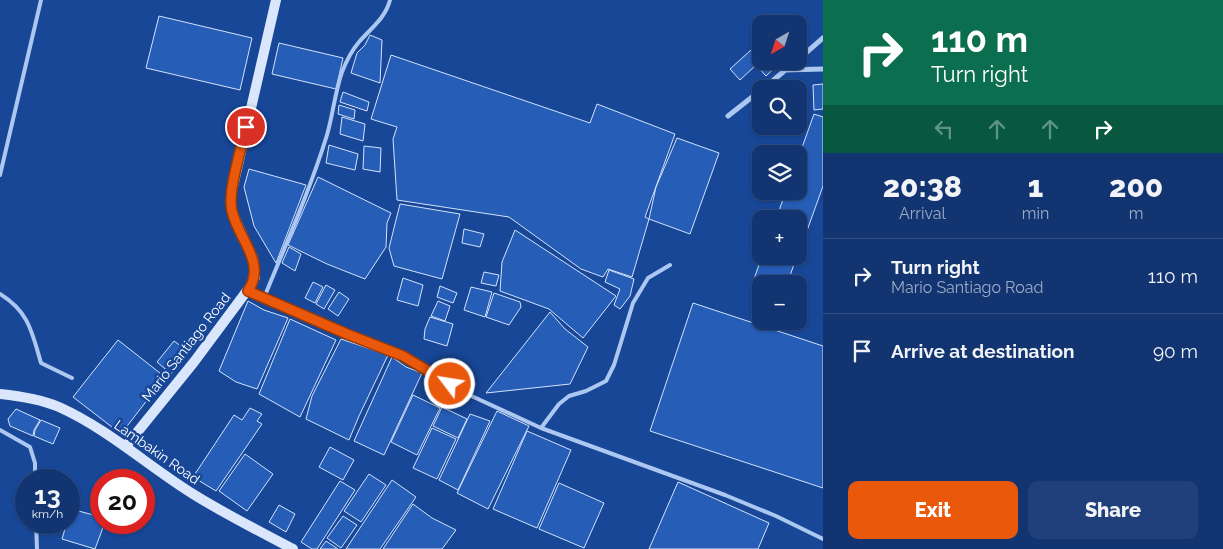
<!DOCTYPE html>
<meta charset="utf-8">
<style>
body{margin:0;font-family:Raleway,sans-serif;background:#1f407a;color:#f1f3f6;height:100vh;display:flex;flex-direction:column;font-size:19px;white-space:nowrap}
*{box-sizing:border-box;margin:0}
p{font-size:16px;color:#9cabc4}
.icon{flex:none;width:28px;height:28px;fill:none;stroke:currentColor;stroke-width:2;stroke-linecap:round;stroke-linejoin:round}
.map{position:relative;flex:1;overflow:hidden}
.sheet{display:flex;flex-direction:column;background:#123572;width:400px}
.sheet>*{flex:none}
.top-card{background:#0b6e4f;color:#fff;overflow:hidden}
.needle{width:32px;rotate:219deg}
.tools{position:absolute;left:752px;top:15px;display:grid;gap:10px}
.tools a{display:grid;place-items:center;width:55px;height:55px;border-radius:10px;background:#123572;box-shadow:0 1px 4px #0004,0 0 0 1px #315084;font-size:25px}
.speed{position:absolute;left:15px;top:469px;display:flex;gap:10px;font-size:25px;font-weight:700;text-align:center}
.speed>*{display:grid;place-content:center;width:65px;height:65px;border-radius:50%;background:#123572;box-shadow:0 1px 4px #0004,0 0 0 1px #315084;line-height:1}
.speed small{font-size:12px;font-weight:400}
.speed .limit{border:8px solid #d22;background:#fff;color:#111}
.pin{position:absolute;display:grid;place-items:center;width:42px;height:42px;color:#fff;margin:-21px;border:2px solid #fff;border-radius:50%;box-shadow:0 1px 5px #0007}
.me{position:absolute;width:55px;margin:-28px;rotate:301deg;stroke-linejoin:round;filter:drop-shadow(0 0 4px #0008)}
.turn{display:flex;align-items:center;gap:18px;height:105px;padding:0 25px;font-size:22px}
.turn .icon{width:65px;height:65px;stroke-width:2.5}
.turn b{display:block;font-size:35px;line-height:42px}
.lanes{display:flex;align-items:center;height:48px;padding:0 25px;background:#0003;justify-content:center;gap:25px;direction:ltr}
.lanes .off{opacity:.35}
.eta{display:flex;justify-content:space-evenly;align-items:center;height:85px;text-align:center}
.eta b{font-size:30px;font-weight:800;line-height:35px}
.cta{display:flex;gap:10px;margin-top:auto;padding:10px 25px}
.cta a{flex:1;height:58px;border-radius:10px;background:#ea580c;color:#fff;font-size:20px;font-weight:800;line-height:58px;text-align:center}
.cta a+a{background:#1f407a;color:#f1f3f6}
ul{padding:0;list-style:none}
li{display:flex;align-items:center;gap:15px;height:75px;padding:0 25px;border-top:1px solid #315084}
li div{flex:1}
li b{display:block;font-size:19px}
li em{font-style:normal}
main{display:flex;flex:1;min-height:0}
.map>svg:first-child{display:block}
</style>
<main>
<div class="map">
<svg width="823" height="549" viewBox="0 0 823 549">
<rect width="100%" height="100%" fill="#184798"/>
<path fill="#265db7" stroke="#d3e3fc" d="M159 16 252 38 240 90 146 68Z
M370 35 382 40 380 83 351 73 357 53 365 45Z
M761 41V61H782L766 76 756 65 740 80 730 69Z
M279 43 343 58 336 89 272 74Z
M391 55 590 123 597 104 675 134 645 217 649 219 632 277 608 269 603 277 581 269 509 217 397 200 393 139 397 127 371 119Z
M823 84V109L814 110 813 85Z
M343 92 369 102 367 111 340 102Z
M339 105 355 110 354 119 338 114Z
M814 114 823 117V186L799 253V219H776L786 191H799V156Z
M342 117 365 124 363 141 340 134Z
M677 138 719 153 690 234 649 219 656 187Z
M329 145 358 154 355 170 326 163Z
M364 146 381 148 380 172 363 169Z
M249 169 306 185 276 263 254 226 244 187Z
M318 177 391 213 387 223 386 247 365 279 327 264 288 245Z
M400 204 460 214 442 279 394 266 389 248Z
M464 229 484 234 480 247 462 243Z
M515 230 616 296 583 338 549 309 500 291 502 262Z
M289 247 301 254 295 271 282 263Z
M762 256H797L787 284H761V289L752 285Z
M609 270 634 279 630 296 620 309 614 305 620 289 605 282Z
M484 272 499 275 496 286 481 283Z
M403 278 423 285 418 306 397 300Z
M313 282 323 287 315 303 305 298Z
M326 285 335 290 324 309 316 304Z
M440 286 457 293 453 303 437 297Z
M471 287 492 292 485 317 464 310Z
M339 292 349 299 338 316 328 309Z
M494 293 520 302 521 307 509 325 486 317Z
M248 301 264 310 288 318 257 389 236 382 219 371Z
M438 301 450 306 445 321 431 316Z
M693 303 823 346V488L650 431Z
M550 312 565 329 588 347 570 384 486 393Z
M430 317 453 324 447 346 424 339 425 329Z
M290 319 336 340 300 417 259 394Z
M341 339 388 355 359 416 349 440 306 419 312 396Z
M118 340 165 377 121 434 73 397Z
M174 341 189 352 171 374 157 362Z
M392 357 406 367 422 373 384 455 354 441Z
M413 395 440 408 417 455 391 442Z
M442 407 467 419 458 438 433 426Z
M250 408 262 414 257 421 262 424 216 491 193 477 234 415 242 420Z
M16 409 40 420 34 430 33 436 10 426 8 419Z
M497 411 529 426 488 509 457 493Z
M470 414 490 421 458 490 439 480Z
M41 420 60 428 53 444 34 436 35 430Z
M432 428 456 439 437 479 413 468Z
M527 431 571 450 537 528 493 509Z
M330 447 354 460 343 480 319 467Z
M245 454 273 474 247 511 219 491Z
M369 474 386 485 361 522 344 511Z
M392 480 416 497 380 549H346Z
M340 481 355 490 317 549H312L301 542Z
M678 482 769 523 758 549H649Z
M559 483 604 503 584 548 539 529Z
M413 504 432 518 456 530 442 549H383Z
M279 505 295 514 286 532 269 522Z
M71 509 101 517V522H105L95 549 62 539 67 522H69Z
M343 516 357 525 341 548 327 538Z
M326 541 338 549H320Z"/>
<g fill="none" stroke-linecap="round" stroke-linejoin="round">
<path stroke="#acc7f1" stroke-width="4" d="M0 175 41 0
M248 291 347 334 403 356 465 393 541 428 725 495 776 516 823 539
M0 294C29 312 32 332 41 363L72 378
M264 298C286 244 310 190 327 135 333 114 335 92 342 72 346 62 352 50 359 42 371 28 385 19 390 0
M541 428 559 404 569 396 586 391 606 381 614 365 633 303 648 278 670 265
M0 430 30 447 35 463V480
M36 522 37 549"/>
<path stroke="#acc7f1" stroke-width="5" d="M799 59 823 38
M786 70 823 69
M763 89 796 61
M728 116 761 90"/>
<path stroke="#dae6fc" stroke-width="10" d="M0 394C20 396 40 399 59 407 108 429 148 466 193 494 225 514 259 531 293 549
M126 446 194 362 252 284 255 277V270L253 258 231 210V195L276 0"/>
</g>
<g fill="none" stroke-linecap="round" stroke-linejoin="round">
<defs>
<path id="route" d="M246 127C242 147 227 192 232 211 238 239 267 262 248 291L347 334 403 356 450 384"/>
</defs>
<use href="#route" stroke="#983908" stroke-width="12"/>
<use href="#route" stroke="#ea580c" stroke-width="9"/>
</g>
<g text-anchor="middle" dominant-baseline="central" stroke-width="5" stroke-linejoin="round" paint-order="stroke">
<g font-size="14" fill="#fff" stroke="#184798">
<text transform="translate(186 347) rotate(-52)">Mario Santiago Road</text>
<text transform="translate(157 452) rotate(35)">Lambakin Road</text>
</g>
</g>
</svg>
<div class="tools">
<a><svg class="needle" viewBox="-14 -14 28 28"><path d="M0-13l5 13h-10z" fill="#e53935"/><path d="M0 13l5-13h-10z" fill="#9cabc4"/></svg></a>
<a><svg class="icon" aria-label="search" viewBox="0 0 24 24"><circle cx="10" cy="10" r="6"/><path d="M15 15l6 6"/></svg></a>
<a><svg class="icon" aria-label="layers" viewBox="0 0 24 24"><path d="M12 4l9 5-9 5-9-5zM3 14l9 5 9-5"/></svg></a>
<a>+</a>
<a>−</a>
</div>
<div class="speed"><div>13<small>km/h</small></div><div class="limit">20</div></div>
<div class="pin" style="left:246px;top:127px;background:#d93025"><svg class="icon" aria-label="arrive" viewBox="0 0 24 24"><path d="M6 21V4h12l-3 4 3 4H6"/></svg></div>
<svg class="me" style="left:450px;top:384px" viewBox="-20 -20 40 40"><circle r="17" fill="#ea580c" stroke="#fff" stroke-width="3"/><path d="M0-11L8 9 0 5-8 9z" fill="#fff"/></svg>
</div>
<section class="sheet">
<div class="top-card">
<div class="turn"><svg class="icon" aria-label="right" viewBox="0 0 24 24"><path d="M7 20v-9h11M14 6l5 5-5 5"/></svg><div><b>110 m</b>Turn right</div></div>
<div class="lanes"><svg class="icon off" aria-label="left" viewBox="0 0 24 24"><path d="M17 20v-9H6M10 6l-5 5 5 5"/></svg><svg class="icon off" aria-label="ahead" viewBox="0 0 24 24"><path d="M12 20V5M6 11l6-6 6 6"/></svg><svg class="icon off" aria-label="ahead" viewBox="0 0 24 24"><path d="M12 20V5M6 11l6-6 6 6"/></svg><svg class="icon" aria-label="right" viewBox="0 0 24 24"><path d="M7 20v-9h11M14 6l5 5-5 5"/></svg></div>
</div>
<div class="eta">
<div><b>20:38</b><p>Arrival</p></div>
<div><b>1</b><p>min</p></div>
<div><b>200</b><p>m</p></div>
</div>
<ul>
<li><svg class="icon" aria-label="right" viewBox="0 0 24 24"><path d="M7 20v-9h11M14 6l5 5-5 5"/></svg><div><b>Turn right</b><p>Mario Santiago Road</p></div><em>110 m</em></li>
<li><svg class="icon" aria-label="arrive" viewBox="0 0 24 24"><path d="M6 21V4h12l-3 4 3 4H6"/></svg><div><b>Arrive at destination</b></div><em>90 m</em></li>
</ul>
<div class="cta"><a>Exit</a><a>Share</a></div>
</section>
</main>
